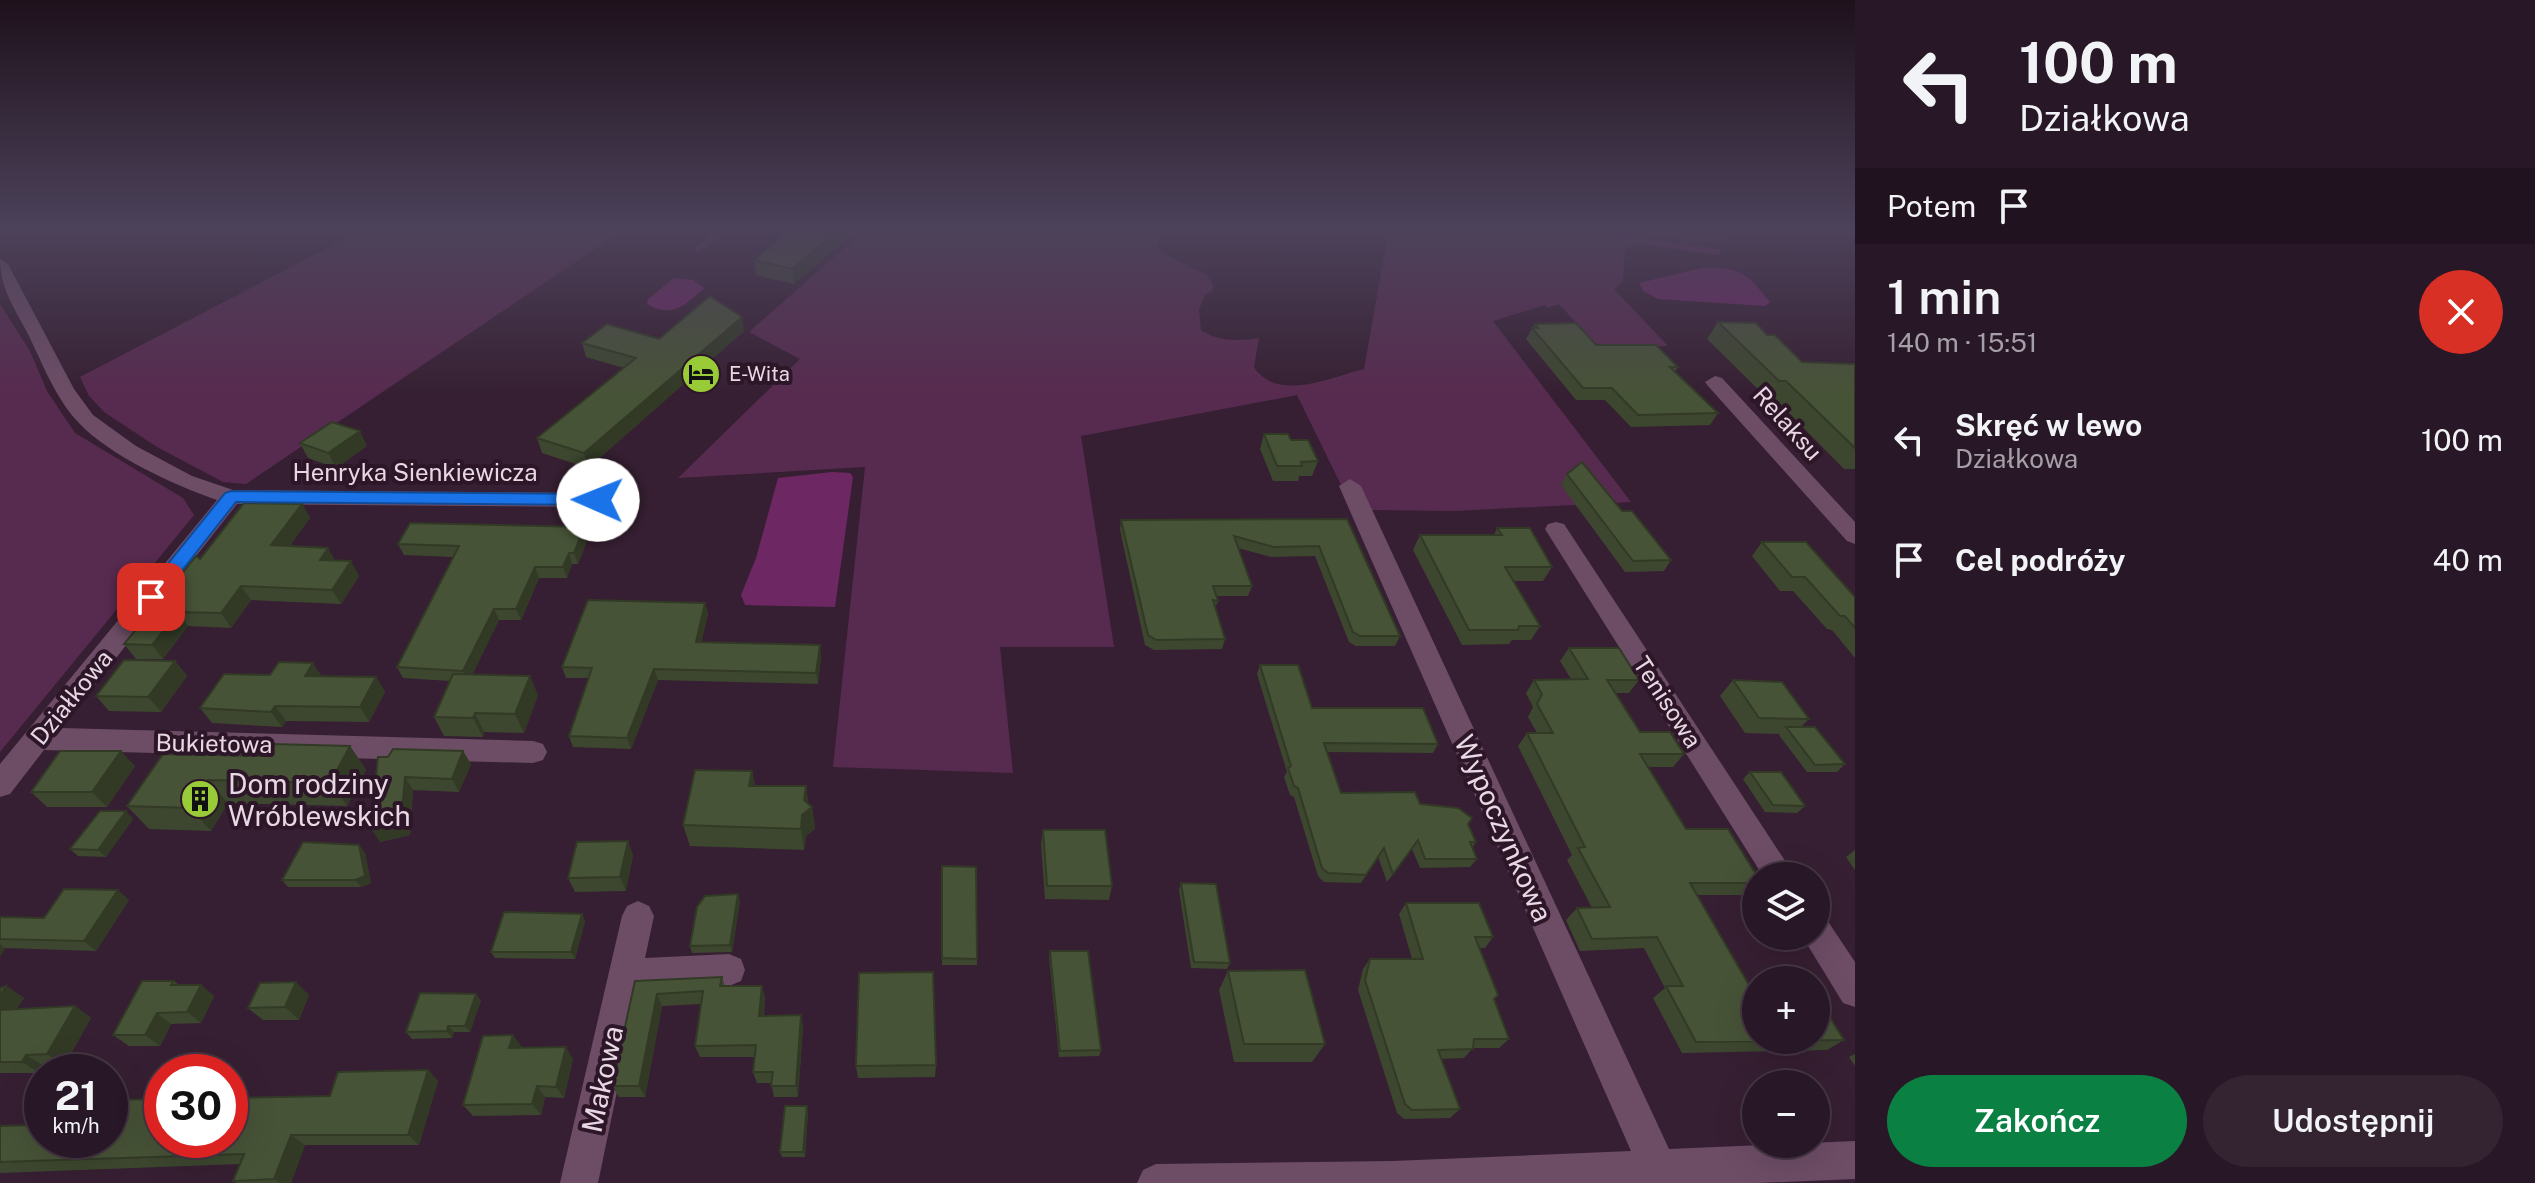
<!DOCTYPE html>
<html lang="pl">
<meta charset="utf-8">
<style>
body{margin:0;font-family:"Public Sans",sans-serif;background:#342432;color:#f1f3f6;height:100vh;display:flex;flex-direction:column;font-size:30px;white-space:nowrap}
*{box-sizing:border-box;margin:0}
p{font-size:26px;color:#a59fa7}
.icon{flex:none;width:44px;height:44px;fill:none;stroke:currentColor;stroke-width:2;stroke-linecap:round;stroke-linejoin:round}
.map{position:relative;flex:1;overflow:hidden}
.sheet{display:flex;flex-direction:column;background:#281726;width:680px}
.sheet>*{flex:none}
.banner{background:#281726;color:#f1f3f6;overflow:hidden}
.buttons{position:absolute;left:1742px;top:862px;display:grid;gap:16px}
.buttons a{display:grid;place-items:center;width:88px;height:88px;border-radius:50%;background:#281726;box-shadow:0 8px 32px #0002,0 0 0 2px #443643;font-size:40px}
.speed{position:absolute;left:24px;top:1054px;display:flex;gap:16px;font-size:40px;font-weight:700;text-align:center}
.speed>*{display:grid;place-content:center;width:104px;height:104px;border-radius:50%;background:#281726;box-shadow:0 8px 32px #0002,0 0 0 2px #443643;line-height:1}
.speed small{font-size:20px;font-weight:400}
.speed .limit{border:12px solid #d22;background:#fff;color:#111}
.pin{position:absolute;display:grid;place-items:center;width:68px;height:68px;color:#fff;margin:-34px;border-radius:16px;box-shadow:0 4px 12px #0006}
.me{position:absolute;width:88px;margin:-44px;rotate:271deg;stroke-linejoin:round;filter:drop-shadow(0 0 6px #0008)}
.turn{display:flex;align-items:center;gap:28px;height:168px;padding:0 32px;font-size:36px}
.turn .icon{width:104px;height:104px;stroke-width:2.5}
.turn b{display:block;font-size:56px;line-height:68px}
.then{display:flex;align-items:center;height:76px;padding:0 32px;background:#0003;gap:16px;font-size:30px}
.round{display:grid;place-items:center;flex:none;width:84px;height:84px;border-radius:42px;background:#342432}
.summary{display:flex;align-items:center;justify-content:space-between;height:136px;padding:0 32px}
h1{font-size:48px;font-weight:600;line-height:60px}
.primary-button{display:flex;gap:16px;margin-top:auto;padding:16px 32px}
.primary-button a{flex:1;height:92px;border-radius:48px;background:#0b8043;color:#fff;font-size:32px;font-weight:600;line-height:92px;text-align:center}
.primary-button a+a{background:#342432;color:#f1f3f6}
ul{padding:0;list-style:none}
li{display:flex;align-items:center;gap:24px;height:120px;padding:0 32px}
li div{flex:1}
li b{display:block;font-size:30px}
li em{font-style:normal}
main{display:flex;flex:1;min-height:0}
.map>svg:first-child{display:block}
</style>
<main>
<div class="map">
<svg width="1855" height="1183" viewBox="0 0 1855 1183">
<rect width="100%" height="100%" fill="#361f32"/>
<path fill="#572b4f" d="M366 228H626L246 484 223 482 157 447 104 412 89 396 80 377Z
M867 228H1132L1160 240 1156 249 1207 275 1213 285 1212 291 1204 296 1199 310 1201 330C1219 342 1238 341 1259 338L1254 367C1277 403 1331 377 1364 369L1389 228H1722L1724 242 1685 243 1665 234 1625 248 1623 281 1614 289 1668 346H1597L1559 304 1547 308 1545 305 1493 321 1631 502 1454 511 1371 510 1359 486 1341 485 1297 395 1081 436 1114 647H1000L1013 773 833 767 865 467 678 478 800 359 749 332Z
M0 304 30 351 47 391 75 433 183 498 194 515 0 752Z"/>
<path fill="#6d2763" d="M1702 268C1740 266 1747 273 1770 302L1765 306 1658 299 1643 291 1639 283Z
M674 278 693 280 704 288C686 305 671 319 647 304L648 299Z
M832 472 850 473 853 477 835 607 745 605 741 595 756 558 778 478Z"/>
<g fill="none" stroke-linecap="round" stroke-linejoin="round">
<path stroke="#6d2763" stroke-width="6" d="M1556 228 1717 252
M698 249 726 228"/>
<path fill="#6d4d66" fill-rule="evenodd" d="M0 259 8 264 74 389 93 415 136 446 192 476 233 490 598 493 606 495 609 500 606 505 598 507 237 504 61 728 533 741 543 744 547 752 543 760 533 763 44 750 10 794 0 797V764L217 500C174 485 110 456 79 423 55 398 42 362 27 332 14 308 0 287 0 259Z
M1715 376 1722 378 1855 522V544L1847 541 1708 386 1705 382Z
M1350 479 1361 486 1669 1149 1855 1141V1179L1757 1183H1137L1143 1170 1156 1164 1393 1161 1631 1151 1339 486Z
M1556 522 1564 524 1795 876H1763L1545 529 1548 524Z
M638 901 649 906 654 916 645 958 729 954 741 959 745 970 741 981 729 986 638 990 598 1183H560L622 916 627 906Z
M1816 916 1827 920 1855 962V1007L1843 1003 1802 936H1816Z"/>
</g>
<path fill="#3d472f" d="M841 244 794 284 756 275 754 260Z
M1718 322 1767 335 1802 362 1855 364V469H1844L1774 398H1767L1707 339Z
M1535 324 1596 345 1678 367 1675 372 1718 413 1710 425 1631 427 1605 400H1576L1526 339Z
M744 331 588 468 542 453 537 438 624 368 586 357 582 343 659 339Z
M1264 434 1291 440 1318 461 1312 476H1299L1298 481H1273L1260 449Z
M300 443 367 446 336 468 308 458Z
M1567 474 1622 511 1671 560 1664 571 1625 572 1561 485Z
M302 504 310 518 289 546 335 561 359 576 341 604 251 600 231 628 188 626 163 659H136L124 644 200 559Z
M1347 519 1400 636 1395 646H1356L1349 642 1315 556 1271 557 1238 548 1252 586 1248 596H1216L1218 601 1215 608 1225 639 1222 649 1154 650 1145 645 1120 530 1121 520Z
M1497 528 1552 567 1543 581H1513L1540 626 1531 640H1512L1509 644 1462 645 1413 550 1420 535H1494Z
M588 538 578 564H572L567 578H539L521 620H499L472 674 538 695 524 733 484 732 483 737 444 736 434 717 450 681 403 678 397 667 453 557 404 555 398 544Z
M1762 542 1855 597V658L1832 630 1827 629 1793 591H1780L1752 556Z
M705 603 708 614 701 642 821 656 818 684 658 680 631 749 573 747 569 736 589 678H566L562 667Z
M1569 648 1639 680 1629 693H1616L1640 732 1684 754 1673 767H1648L1686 829 1756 876V887L1747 895H1697L1749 985 1844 1040 1827 1050 1682 1053 1653 998 1665 988 1644 948 1580 951 1566 920 1577 908H1592L1567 860 1572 855 1518 746 1527 733H1537L1528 717 1533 707 1526 693 1534 680 1571 679 1560 661Z
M175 661 187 676 161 712 109 711 96 696Z
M1260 665 1312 708 1438 744 1433 753 1327 752 1341 793 1420 804 1468 824 1476 842 1472 848 1477 859 1470 867 1420 868 1412 849 1387 882 1378 857 1361 883 1324 882 1318 876 1294 797 1290 795 1284 777 1287 772 1257 674Z
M322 676 376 677 385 692 369 722 286 721 282 727 212 723 200 708Z
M1733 680 1809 719 1801 727 1845 764 1837 772H1807L1779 735 1780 734 1745 733 1720 696Z
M350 746 366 770 347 806 228 803 211 831 149 829 127 806 264 756Z
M463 751 471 764 459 792 413 790 410 835 380 842 388 757Z
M135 766 107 807H47L31 792Z
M752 771 755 786H806L808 804 812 807 815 829 806 836 804 850 690 846 683 825Z
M1750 772 1805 806 1797 813 1765 812 1743 779Z
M133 819 106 857 78 856 70 849Z
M1043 830 1112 886 1109 900 1045 899 1041 844Z
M359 845 365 853 371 883 361 887H288L282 880Z
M1855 850V870L1846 857Z
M633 855 626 891 575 892 568 878Z
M942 866 977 959V965H942Z
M1181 883 1230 963 1227 969 1191 968 1179 890Z
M129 900 96 951 5 948 0 956V917L44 918Z
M740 901 732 952 692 953 690 946Z
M1406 903 1493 937 1485 948H1480L1494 1000 1509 1039 1499 1048H1473L1464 1058 1442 1059 1460 1109 1450 1118 1404 1119 1397 1113 1358 990 1363 969 1370 959H1412L1399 914Z
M582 914 585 921 575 959 495 958 491 952Z
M1050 951 1101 1050 1099 1056 1059 1057 1049 957Z
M1228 971 1325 1044 1312 1062H1234L1219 990Z
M722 977 725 986H762L765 998 764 1016 801 1015 803 1027 798 1097H774L771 1083H757L753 1072 755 1057H700L695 1046 702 1004 662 1006 645 1097H619L612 1086 635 981Z
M174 981 179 985H201L214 996 201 1023 171 1024 160 1046H129L113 1035Z
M6 986 24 998 16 1009 75 1006 91 1018 64 1066H44L40 1073H0V988Z
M309 995 299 1020H263L248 1008Z
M481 1000 470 1032H454L452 1038 412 1039 406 1032Z
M522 1048 573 1059 564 1098 545 1097 541 1115 473 1116 463 1105Z
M1855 1054V1066L1849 1057Z
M936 1065 935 1077 858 1078 856 1066Z
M428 1070 438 1081 419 1145H305L291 1183H236L233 1181 240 1164 0 1173V1126L36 1125 330 1096Z
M808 1112 805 1157H782L780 1152Z"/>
<path fill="#323a26" d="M841 228H859L794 284 792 269Z
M742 317 744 331 588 468 584 453Z
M360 431 367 446 336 468 328 453Z
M302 504 310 518 280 560 271 545Z
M584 527 588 538 578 564 574 553Z
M328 548 336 562 320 560Z
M569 553 572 564 567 578 563 567Z
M351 561 359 576 341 604 332 590Z
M535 567 539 578 521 620 516 609Z
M241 586 251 600 231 628 221 613Z
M705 603 708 614 699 653 696 642Z
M494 609 499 620 469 682 463 671Z
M178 612 188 626 163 659 152 645Z
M820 645 821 656 818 684 816 673Z
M175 661 187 676 161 712 148 697Z
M313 663 323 678 305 676Z
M654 669 658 680 631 749 627 738Z
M530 676 538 695 524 733 515 714Z
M376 677 385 692 369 722 360 707Z
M275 706 286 721 282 727 271 712Z
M475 713 484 732 483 737 473 718Z
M350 746 366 770 347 806 330 783Z
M121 751 135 766 107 807 92 792Z
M463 751 471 764 459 792 452 779Z
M752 771 756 793 749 786Z
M405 777 413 790 410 835 380 842 371 829Z
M208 780 228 803 211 831 190 808Z
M806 786 809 808 812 807 815 829 806 836 804 850 801 829Z
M126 811 133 819 106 857 98 850Z
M628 841 633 855 626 891 620 877Z
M359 845 365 853 371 883 361 887 355 880Z
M118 890 129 900 96 951 84 941Z
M738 894 740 901 732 952 730 945Z
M582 914 585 921 575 959 571 952Z
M0 944 5 948 0 956Z
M296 982 309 995 299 1020 285 1007Z
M201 985 214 996 201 1023 187 1012Z
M6 986 24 998 8 1023 0 1018V995Z
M762 986 765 998 762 1028 759 1016Z
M476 994 481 1000 470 1032 465 1026Z
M657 994 662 1006 645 1097 639 1086Z
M75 1006 91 1018 64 1066 47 1054Z
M157 1013 171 1024 160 1046 145 1035Z
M801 1015 803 1027 798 1097 796 1086Z
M448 1026 454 1032 452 1038 447 1031Z
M513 1035 522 1047 509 1048Z
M566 1047 573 1059 564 1098 556 1087Z
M26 1055 44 1066 40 1073 22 1062Z
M428 1070 438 1081 419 1145 408 1135Z
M537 1086 545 1097 541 1115 532 1104Z
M807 1106 808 1112 805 1157 803 1152Z
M291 1135 305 1145 291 1183H280L274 1179Z"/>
<path fill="#475337" stroke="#323a26" stroke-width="2" d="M793 228H841L792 269 754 260Z
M710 296 742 317 584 453 537 438 636 358 582 343 607 324 659 339Z
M1718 322 1756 323 1767 335H1775L1802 362 1855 364V448L1786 381H1779Z
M1576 323 1596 345H1656L1678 367H1670L1718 413 1638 415 1612 388H1583L1532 328H1538L1535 324Z
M332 422 360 431 328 453 300 443Z
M1264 434H1288L1291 440H1308L1318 461 1301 462 1302 466H1277Z
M1582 462 1622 511H1632L1671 560 1633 561 1567 474Z
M244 503 302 504 271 545 328 548 320 560 351 561 332 590 241 586 221 613 178 612 152 645 124 644 196 556 200 559Z
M1347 519 1400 636H1360L1353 632 1319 546 1274 547 1234 536 1252 586H1213L1218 601 1213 600 1225 639 1156 640 1148 635 1121 520Z
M410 523 584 527 574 553H569L563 567H535L516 609H494L463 671 397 667 459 546 398 544Z
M1497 528H1530L1552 567H1505L1540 626H1519L1518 630H1469L1420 535H1502Z
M1762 542H1806L1855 597V628L1845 616H1840L1805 577H1792Z
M588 600 705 603 696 642 820 645 816 673 654 669 627 738 569 736 592 668 562 667Z
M1569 648H1619L1639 680H1607L1640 732H1670L1684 754H1640L1686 829H1728L1757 876H1756V883H1690L1749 985H1756V1040H1816V995L1844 1040 1696 1042 1666 986H1683L1657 937 1592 939 1577 908 1610 907 1578 848 1585 847 1527 733H1553L1537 704 1542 694 1534 680 1588 679Z
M124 660 175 661 148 697 96 696Z
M279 662 313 663 305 676 376 677 360 707 275 706 271 712 200 708 224 674 270 675Z
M1260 665H1298L1312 708H1423L1438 744 1324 743 1341 793 1415 792 1420 804 1458 808 1472 818 1468 824 1476 842H1470L1477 859H1425L1418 840 1393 874 1384 848 1366 875 1328 873 1322 868 1298 788 1294 786 1288 768 1291 766Z
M453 674 530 676 515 714 475 713 473 718 434 717Z
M1733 680 1782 682 1809 719 1759 718Z
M1786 727H1815L1845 764 1815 765Z
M271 744 350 746 330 783 208 780 190 808 127 806 163 754 264 756Z
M393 749 463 751 452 779 405 777 401 822 371 829 378 757H388Z
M60 751H121L92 792H31Z
M695 770 752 771 749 786H806L804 800 812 807 802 815 801 829 683 825Z
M1750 772H1781L1805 806 1773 805Z
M100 811H126L98 850 70 849Z
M1043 830H1105L1112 886H1047Z
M628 841 620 877 568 878 577 842Z
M303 842 359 845 365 876 355 880H282Z
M942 866 976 867 977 959 942 958Z
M1181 883 1216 884 1230 963 1194 962Z
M64 889 118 890 84 941 0 939V917L44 918Z
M738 894 730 945 690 946 697 907 705 896Z
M1406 903H1479L1493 937H1475L1498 995 1494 999 1509 1039H1474L1473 1049 1438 1050 1460 1109 1412 1110 1405 1104 1365 980 1370 959H1423Z
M504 912 582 914 571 952H491Z
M1050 951H1088L1101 1050 1060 1051Z
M1305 970 1325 1044H1244L1228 971Z
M933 972 936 1065 856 1066 859 973Z
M722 977 720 986H762L759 1016 801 1015 796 1086H771L773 1072H753L756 1045 695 1046 703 991 657 994 639 1086H612L635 981Z
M142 981H174L171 985H201L187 1012 157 1013 145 1035H113Z
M296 982 285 1007 248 1008 260 983Z
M6 986 0 995V988Z
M420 993 476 994 465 1026H448L447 1031 406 1032Z
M75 1006 47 1054 26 1055 22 1062H0V1010Z
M513 1035 509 1048 566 1047 556 1087 537 1086 532 1104 463 1105 483 1036Z
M428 1070 408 1135H291L274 1179 233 1181 244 1154 0 1162V1126L36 1125 42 1116V1140H110V1100L162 1099V1140H230V1098L330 1096 338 1072Z
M785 1106H807L803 1152H780Z"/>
<linearGradient id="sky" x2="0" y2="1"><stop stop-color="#1e111c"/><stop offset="0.58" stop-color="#4c425a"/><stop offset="1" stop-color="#4c425a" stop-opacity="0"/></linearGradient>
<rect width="1855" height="394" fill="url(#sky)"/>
<path fill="#1a73e8" stroke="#114b97" stroke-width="2" d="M231 491 598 494 606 500 598 505 236 502 158 601H145L142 597 145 592 225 493Z"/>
<defs>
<symbol id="hotel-disc" viewBox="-11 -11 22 22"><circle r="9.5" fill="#98cb37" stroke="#2c1628"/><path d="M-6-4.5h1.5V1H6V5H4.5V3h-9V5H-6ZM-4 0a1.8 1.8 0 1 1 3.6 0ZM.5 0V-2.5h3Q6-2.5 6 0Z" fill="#111"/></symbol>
<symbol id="building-disc" viewBox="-11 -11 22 22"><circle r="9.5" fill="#98cb37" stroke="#2c1628"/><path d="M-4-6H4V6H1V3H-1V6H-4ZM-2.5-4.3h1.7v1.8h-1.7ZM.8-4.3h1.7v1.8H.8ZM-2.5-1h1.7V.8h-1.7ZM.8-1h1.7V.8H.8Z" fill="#111"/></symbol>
</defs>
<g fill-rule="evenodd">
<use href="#hotel-disc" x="679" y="352" width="44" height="44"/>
<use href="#building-disc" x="178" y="777" width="44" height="44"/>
</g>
<g text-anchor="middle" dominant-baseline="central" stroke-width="8" stroke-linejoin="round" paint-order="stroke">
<g font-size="20" fill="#e8d8e4" stroke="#2c1628" text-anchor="start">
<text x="729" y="374">E-Wita</text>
</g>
<g font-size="24" fill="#e8d8e4" stroke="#2c1628">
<text transform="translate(1788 423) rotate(48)">Relaksu</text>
<text x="415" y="472">Henryka Sienkiewicza</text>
<text transform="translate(71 697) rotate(-51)">Działkowa</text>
<text transform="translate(1668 702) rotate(57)">Tenisowa</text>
<text transform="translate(214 743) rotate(1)">Bukietowa</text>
</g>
<g font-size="28" fill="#e8d8e4" stroke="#2c1628" text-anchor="start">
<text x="228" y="783">Dom rodziny<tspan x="228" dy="32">Wróblewskich</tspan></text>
</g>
<g font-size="28" fill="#e8d8e4" stroke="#2c1628">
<text transform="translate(1504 828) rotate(66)">Wypoczynkowa</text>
<text transform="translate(602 1079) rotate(-78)">Makowa</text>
</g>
</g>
</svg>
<div class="buttons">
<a><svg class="icon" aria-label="layers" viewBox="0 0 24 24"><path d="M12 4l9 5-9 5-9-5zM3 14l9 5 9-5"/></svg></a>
<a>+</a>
<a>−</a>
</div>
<div class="speed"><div>21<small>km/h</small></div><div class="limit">30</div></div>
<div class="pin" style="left:151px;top:597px;background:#d93025"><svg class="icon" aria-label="arrive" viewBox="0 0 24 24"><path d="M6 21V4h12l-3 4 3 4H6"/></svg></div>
<svg class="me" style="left:598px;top:500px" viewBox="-20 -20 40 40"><circle r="19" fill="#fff"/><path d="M0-13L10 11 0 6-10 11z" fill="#1a73e8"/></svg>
</div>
<section class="sheet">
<div class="banner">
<div class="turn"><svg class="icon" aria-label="left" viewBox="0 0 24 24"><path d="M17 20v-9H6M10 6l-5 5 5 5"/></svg><div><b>100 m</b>Działkowa</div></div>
<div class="then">Potem<svg class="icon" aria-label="arrive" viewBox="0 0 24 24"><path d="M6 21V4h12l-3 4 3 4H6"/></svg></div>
</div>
<div class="summary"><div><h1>1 min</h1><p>140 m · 15:51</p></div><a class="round" style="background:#d93025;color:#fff"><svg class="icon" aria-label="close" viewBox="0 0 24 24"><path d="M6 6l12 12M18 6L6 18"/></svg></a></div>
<ul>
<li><svg class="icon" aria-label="left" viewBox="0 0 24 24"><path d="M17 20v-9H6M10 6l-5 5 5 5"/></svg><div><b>Skręć w lewo</b><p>Działkowa</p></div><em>100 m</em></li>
<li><svg class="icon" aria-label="arrive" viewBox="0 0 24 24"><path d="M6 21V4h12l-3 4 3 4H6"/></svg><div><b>Cel podróży</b></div><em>40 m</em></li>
</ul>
<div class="primary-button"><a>Zakończ</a><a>Udostępnij</a></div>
</section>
</main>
